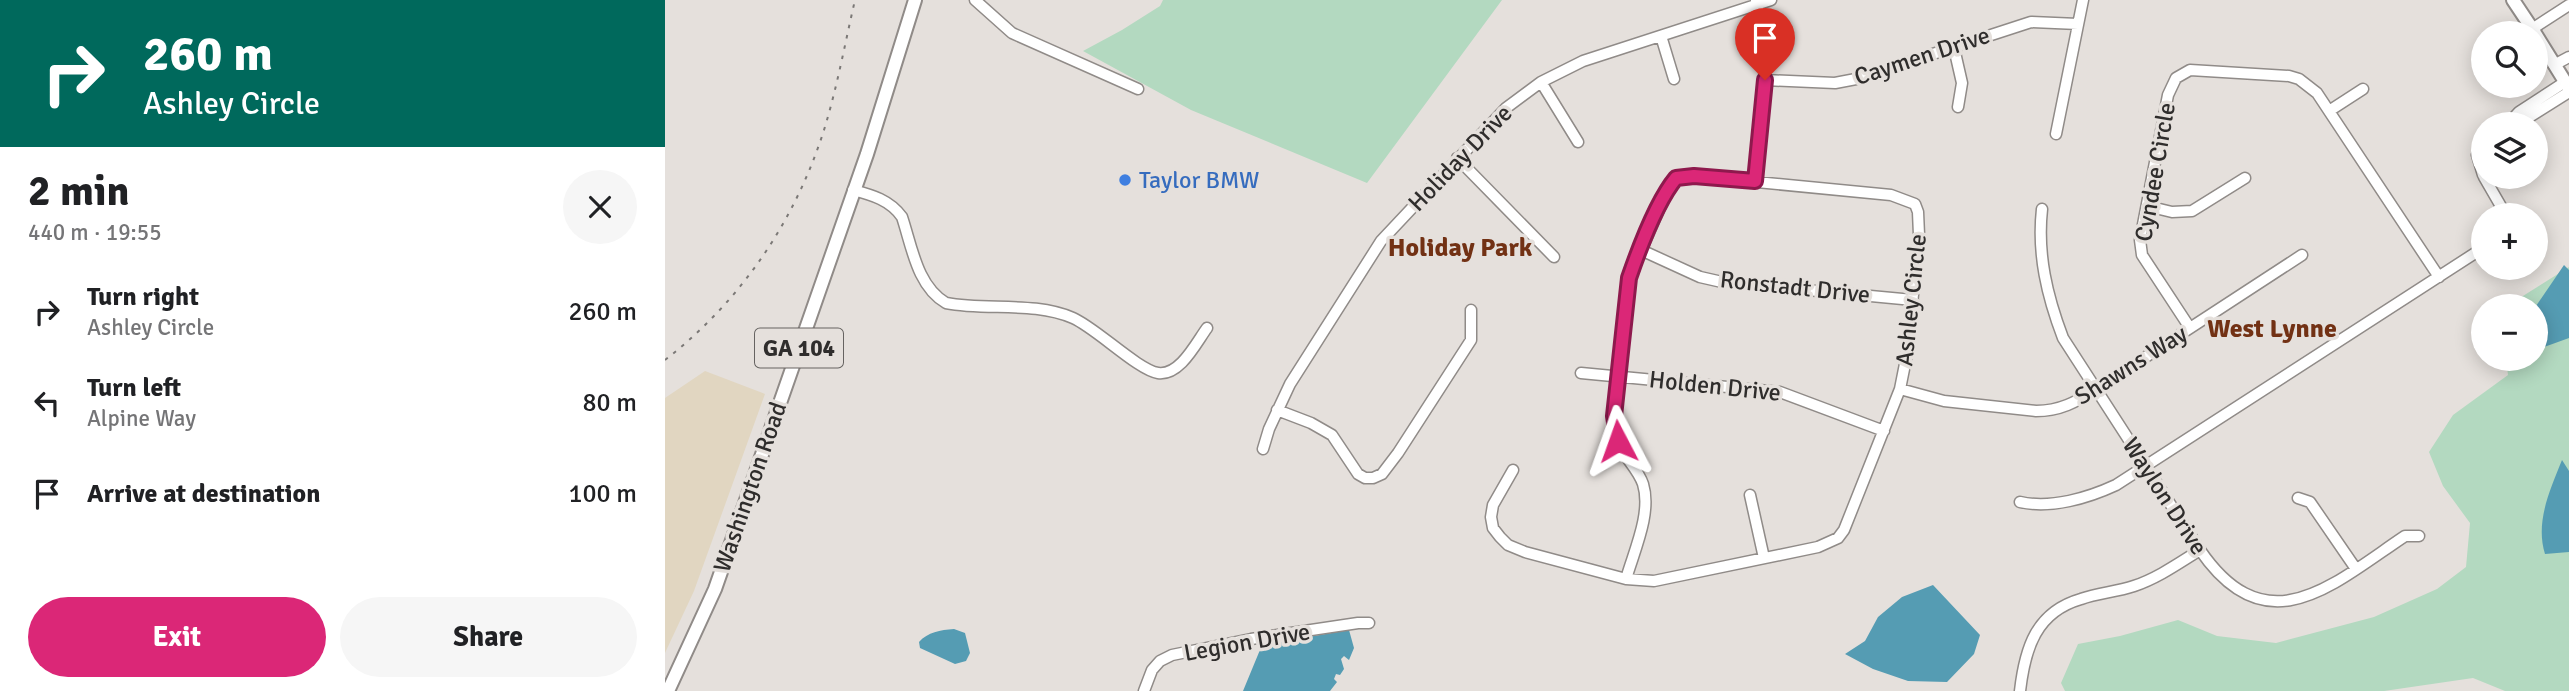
<!DOCTYPE html>
<meta charset="utf-8">
<style>
body{margin:0;font-family:Signika,sans-serif;background:#f6f6f6;color:#202124;height:100vh;display:flex;flex-direction:column;font-size:26px;white-space:nowrap}
*{box-sizing:border-box;margin:0}
p{font-size:23px;color:#757577}
.icon{flex:none;width:38px;height:38px;fill:none;stroke:currentColor;stroke-width:2;stroke-linecap:round;stroke-linejoin:round}
.map{position:relative;flex:1;overflow:hidden}
.side{display:flex;flex-direction:column;background:#fff;width:665px}
.side>*{flex:none}
.top-card{background:#00695c;color:#fff;overflow:hidden}
.fabs{position:absolute;left:1806px;top:21px;display:grid;gap:14px}
.fabs a{display:grid;place-items:center;width:77px;height:77px;border-radius:50%;background:#fff;box-shadow:0 4px 18px #0003;font-size:35px}
.pin{position:absolute;display:grid;place-items:center;width:60px;height:60px;color:#fff;margin:-72px -30px;border-radius:50% 50% 50% 0;rotate:-45deg;box-shadow:0 0 7px #0007}
.pin .icon{rotate:45deg}
.me{position:absolute;width:77px;margin:-38px;rotate:356deg;stroke-linejoin:round;filter:drop-shadow(0 0 5px #0008)}
.turn{display:flex;align-items:center;gap:24px;height:147px;padding:0 28px;font-size:32px}
.turn .icon{width:91px;height:91px;stroke-width:2.5}
.turn b{display:block;font-size:49px;line-height:60px}
.round{display:grid;place-items:center;flex:none;width:74px;height:74px;border-radius:37px;background:#f6f6f6}
.summary{display:flex;align-items:center;justify-content:space-between;height:119px;padding:0 28px}
h1{font-size:42px;font-weight:700;line-height:52px}
.primary-button{display:flex;gap:14px;margin-top:auto;padding:14px 28px}
.primary-button a{flex:1;height:80px;border-radius:42px;background:#db2777;color:#fff;font-size:28px;font-weight:700;line-height:80px;text-align:center}
.primary-button a+a{background:#f6f6f6;color:#202124}
ul{padding:0;list-style:none}
li{display:flex;align-items:center;gap:21px;height:91px;padding:0 28px}
li div{flex:1}
li b{display:block;font-size:26px}
li em{font-style:normal}
main{display:flex;flex:1;min-height:0}
.map>svg:first-child{display:block}
</style>
<main>
<section class="side">
<div class="top-card">
<div class="turn"><svg class="icon" aria-label="right" viewBox="0 0 24 24"><path d="M7 20v-9h11M14 6l5 5-5 5"/></svg><div><b>260 m</b>Ashley Circle</div></div>
</div>
<div class="summary"><div><h1>2 min</h1><p>440 m · 19:55</p></div><a class="round"><svg class="icon" aria-label="close" viewBox="0 0 24 24"><path d="M6 6l12 12M18 6L6 18"/></svg></a></div>
<ul>
<li><svg class="icon" aria-label="right" viewBox="0 0 24 24"><path d="M7 20v-9h11M14 6l5 5-5 5"/></svg><div><b>Turn right</b><p>Ashley Circle</p></div><em>260 m</em></li>
<li><svg class="icon" aria-label="left" viewBox="0 0 24 24"><path d="M17 20v-9H6M10 6l-5 5 5 5"/></svg><div><b>Turn left</b><p>Alpine Way</p></div><em>80 m</em></li>
<li><svg class="icon" aria-label="arrive" viewBox="0 0 24 24"><path d="M6 21V4h12l-3 4 3 4H6"/></svg><div><b>Arrive at destination</b></div><em>100 m</em></li>
</ul>
<div class="primary-button"><a>Exit</a><a>Share</a></div>
</section>
<div class="map">
<svg width="1904" height="691" viewBox="0 0 1904 691">
<rect width="100%" height="100%" fill="#e5e0dc"/>
<path fill="#e1d6c1" d="M40 371 100 394 29 591 0 653V398Z"/>
<path fill="#b3d9c0" d="M498 0H837L702 183 526 110 418 51 457 30 495 6Z
M1904 267V691H1840L1808 678 1719 691H1400L1396 683 1413 644 1455 636 1513 620 1552 636 1611 643 1709 617 1772 589 1801 567 1805 523 1778 486 1764 452 1788 415 1843 375 1841 359H1871V306H1842Z"/>
<path fill="#559cb3" d="M1899 265 1904 270V338L1871 350V306Z
M1897 460 1904 471V552L1880 554C1870 522 1885 490 1897 460Z
M1268 585 1315 635 1309 654 1282 682 1243 681 1208 669 1180 654 1200 641 1213 617 1237 597Z
M289 629 300 633 305 653 301 661 290 664 255 648 254 642C263 632 275 630 289 629Z
M684 630 689 648 684 660 679 656 676 659 679 669 675 675 671 674 669 679 672 682 665 691H578L597 645Z"/>
<g fill="none" stroke-linecap="round" stroke-linejoin="round">
<defs>
<path id="minor" d="M310 0 347 33 473 89
M1867 29 1904 5
M996 36 1009 79
M1289 48 1297 83 1293 107
M1889 65 1904 57
M1100 80 1170 83 1191 79 1366 22 1413 24
M876 82 913 142
M1664 111 1698 89
M1846 123 1858 121 1904 92
M1843 124 1854 112 1900 82
M1391 134 1418 0
M1818 141 1812 155 1818 175
M792 158 889 257
M1819 177 1841 215
M1090 181 1101 55 1100 36 1091 1
M188 190C207 195 225 200 237 217 247 247 252 286 281 303 322 311 369 301 408 318 431 328 473 370 493 373 515 376 531 343 542 328
M1482 206 1507 212 1527 211 1580 178
M1377 209C1372 254 1382 296 1398 338L1535 550C1602 648 1668 584 1740 536H1754
M976 250 1035 277 1057 282 1248 300
M1525 328 1477 255 1475 240 1503 95 1511 78 1525 70 1624 76 1634 79 1652 93 1774 277
M916 373 1115 392 1219 431
M1235 389 1279 401 1371 411C1395 411 1411 402 1430 390L1637 255
M612 410 646 423 667 435 693 474 700 478H708L717 474 733 453 806 340V310
M598 449 604 429 625 384 716 241 841 108 876 82 918 61 1106 0
M848 470 828 505 826 517 828 528 835 537 843 545 860 552 961 579 989 581 1153 547 1173 538 1179 530 1235 389 1242 354 1254 235 1253 212 1250 204 1226 195 1029 176 1011 178 1005 185 964 278 949 416C950 429 951 441 958 452 965 463 974 472 978 484 987 513 969 551 961 579
M1085 495 1099 558
M1633 498 1645 502 1691 569
M1355 502C1386 509 1423 498 1451 485L1818 248
M479 691 487 670 495 661 507 655 586 639 693 623H704
M1355 691C1360 648 1371 612 1416 599 1433 593 1451 592 1469 586 1493 578 1514 563 1535 550"/>
<path id="major" d="M1848 0 1870 33
M1871 35 1904 88
M3 691 50 589 202 154 250 0"/>
</defs>
<use href="#minor" stroke="#908b88" stroke-width="13"/>
<use href="#major" stroke="#908b88" stroke-width="16"/>
<use href="#minor" stroke="#fff" stroke-width="10"/>
<use href="#major" stroke="#fff" stroke-width="12"/>
<path stroke="#7b7876" stroke-width="2" stroke-dasharray="3.5 7" stroke-linecap="butt" d="M0 360C76 301 130 221 159 130 172 88 180 43 190 0"/>
</g>
<g fill="none" stroke-linecap="round" stroke-linejoin="round">
<defs>
<path id="route" d="M953 441 949 416 964 278C974 249 992 201 1011 178L1029 176 1090 181 1100 80"/>
</defs>
<use href="#route" stroke="#8e194d" stroke-width="18"/>
<use href="#route" stroke="#db2777" stroke-width="12"/>
</g>
<circle fill="#3f7fe0" stroke="#e5e0dc" stroke-width="2.5" cx="460" cy="180" r="7"/>
<g text-anchor="middle" dominant-baseline="central" stroke-width="7" stroke-linejoin="round" paint-order="stroke">
<rect fill="#e5e0dc" stroke="#666361" stroke-width="2" x="90" y="328.5" width="88" height="39" rx="5"/>
<g font-size="23" font-weight="bold" fill="#2f2d2c">
<text x="134" y="348">GA 104</text>
</g>
<g font-size="24" fill="#2f2d2c" stroke="#e5e0dc">
<text transform="translate(1257 56) rotate(-18)">Caymen Drive</text>
<text transform="translate(795 158) rotate(-46)">Holiday Drive</text>
<text transform="translate(1490 172) rotate(-80)">Cyndee Circle</text>
<text transform="translate(1130 287) rotate(6)">Ronstadt Drive</text>
<text transform="translate(1246 300) rotate(-84)">Ashley Circle</text>
<text transform="translate(1466 365) rotate(-32)">Shawns Way</text>
<text transform="translate(1050 386) rotate(6)">Holden Drive</text>
<text transform="translate(85 487) rotate(-71)">Washington Road</text>
<text transform="translate(1500 496) rotate(57)">Waylon Drive</text>
<text transform="translate(582 642) rotate(-10)">Legion Drive</text>
</g>
<g font-size="24" fill="#366cbe" stroke="#e5e0dc" text-anchor="start">
<text x="474" y="180">Taylor BMW</text>
</g>
<g font-size="26" font-weight="bold" fill="#723114" stroke="#e5e0dc">
<text x="795" y="248">Holiday Park</text>
<text x="1607" y="329">West Lynne</text>
</g>
</g>
</svg>
<div class="fabs">
<a><svg class="icon" aria-label="search" viewBox="0 0 24 24"><circle cx="10" cy="10" r="6"/><path d="M15 15l6 6"/></svg></a>
<a><svg class="icon" aria-label="layers" viewBox="0 0 24 24"><path d="M12 4l9 5-9 5-9-5zM3 14l9 5 9-5"/></svg></a>
<a>+</a>
<a>−</a>
</div>
<div class="pin" style="left:1100px;top:80px;background:#d93025"><svg class="icon" aria-label="arrive" viewBox="0 0 24 24"><path d="M6 21V4h12l-3 4 3 4H6"/></svg></div>
<svg class="me" style="left:953px;top:441px" viewBox="-20 -20 40 40"><path d="M0-17L14 15 0 8-14 15z" fill="#db2777" stroke="#fff" stroke-width="4"/></svg>
</div>
</main>
